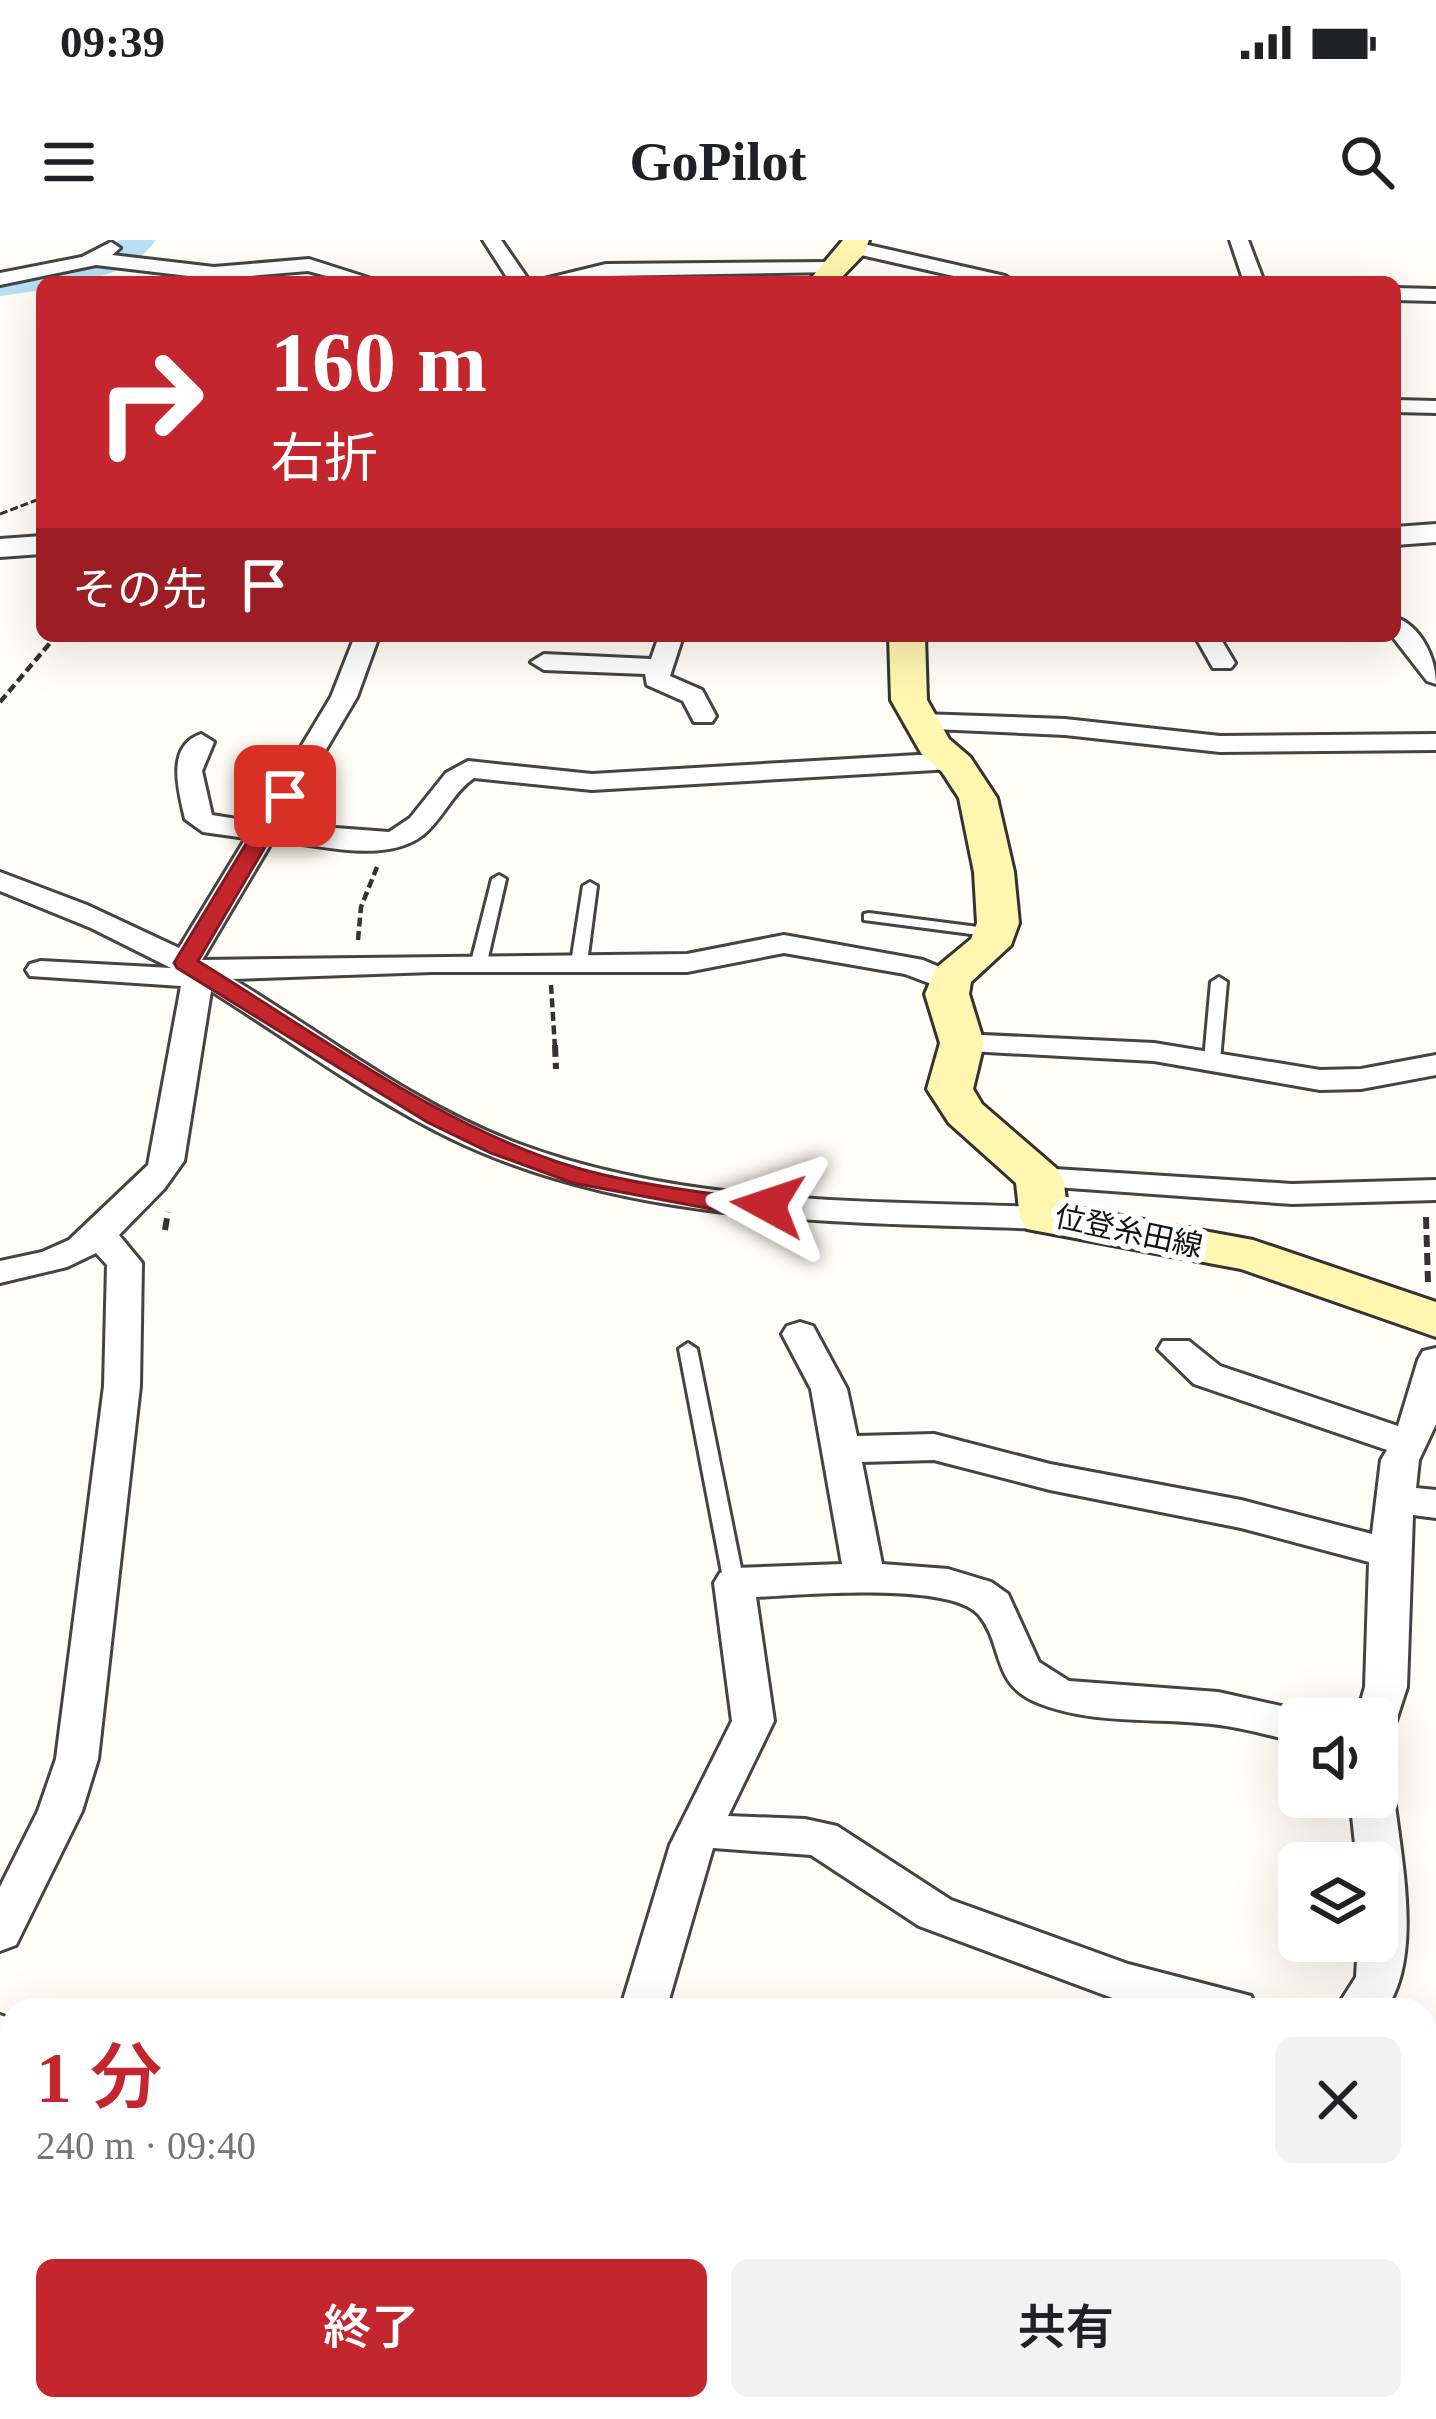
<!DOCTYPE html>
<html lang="ja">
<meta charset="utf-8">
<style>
body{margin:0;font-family:"Times New Roman","Noto Sans JP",serif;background:#f2f2f2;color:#202124;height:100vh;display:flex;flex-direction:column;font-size:45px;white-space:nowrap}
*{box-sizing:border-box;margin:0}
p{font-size:39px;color:#757577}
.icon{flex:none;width:66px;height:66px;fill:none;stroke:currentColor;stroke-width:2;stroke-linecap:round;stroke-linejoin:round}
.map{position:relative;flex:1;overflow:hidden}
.details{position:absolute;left:0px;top:1758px;width:1437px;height:423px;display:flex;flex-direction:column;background:#fff;border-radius:36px 36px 0 0;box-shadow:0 12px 48px #0002}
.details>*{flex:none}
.banner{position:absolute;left:36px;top:36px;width:1365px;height:366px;border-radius:18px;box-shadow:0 12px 48px #0002;background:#c4262e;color:#fff;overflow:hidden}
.controls{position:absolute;left:1278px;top:1458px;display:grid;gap:24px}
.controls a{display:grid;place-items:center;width:120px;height:120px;border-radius:18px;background:#fff;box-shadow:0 12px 48px #0002;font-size:60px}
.pin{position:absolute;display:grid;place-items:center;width:102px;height:102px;color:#fff;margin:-51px;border-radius:24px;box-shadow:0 6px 18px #0006}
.me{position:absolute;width:132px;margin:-66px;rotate:275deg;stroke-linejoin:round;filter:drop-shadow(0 0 9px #0008)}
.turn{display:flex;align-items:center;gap:42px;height:252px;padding:0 36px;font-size:54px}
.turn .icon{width:156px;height:156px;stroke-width:2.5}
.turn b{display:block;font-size:84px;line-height:102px}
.then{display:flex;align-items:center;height:114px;padding:0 36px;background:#0003;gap:24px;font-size:45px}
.round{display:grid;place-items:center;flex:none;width:126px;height:126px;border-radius:18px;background:#f2f2f2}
.overview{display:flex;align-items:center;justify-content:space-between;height:204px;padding:0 36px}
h1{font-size:72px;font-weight:600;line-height:90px;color:#c4262e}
.cta{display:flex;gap:24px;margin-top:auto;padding:24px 36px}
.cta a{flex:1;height:138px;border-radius:18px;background:#c4262e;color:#fff;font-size:48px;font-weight:600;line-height:138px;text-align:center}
.cta a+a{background:#f2f2f2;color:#202124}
.status{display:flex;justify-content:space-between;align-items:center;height:84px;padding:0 60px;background:#fff;direction:ltr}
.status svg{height:33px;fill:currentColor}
header{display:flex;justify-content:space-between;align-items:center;height:156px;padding:0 36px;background:#fff;font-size:54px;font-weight:600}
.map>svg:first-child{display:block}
</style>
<div class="status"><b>09:39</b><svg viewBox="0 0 49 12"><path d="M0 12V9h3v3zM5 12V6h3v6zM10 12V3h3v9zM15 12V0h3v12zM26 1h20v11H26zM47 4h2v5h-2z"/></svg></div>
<header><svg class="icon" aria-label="menu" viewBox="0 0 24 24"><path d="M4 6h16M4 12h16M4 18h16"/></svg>GoPilot<svg class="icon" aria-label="search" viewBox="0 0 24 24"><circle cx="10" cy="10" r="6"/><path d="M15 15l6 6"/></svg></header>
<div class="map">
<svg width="1436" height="2179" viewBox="0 0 1436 2179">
<rect width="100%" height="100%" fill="#fffdf5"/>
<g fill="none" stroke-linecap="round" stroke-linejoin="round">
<path fill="#b9e0f7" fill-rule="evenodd" d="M120 0H156C129 37 84 42 42 42V50L0 56V36L67 26Z"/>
<defs>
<path id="service" d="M499 635 506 639 487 722 479 727 474 725 471 722 492 639Z
M590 642 597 646 587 723 579 728 571 723 583 646Z
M869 673 994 689 1001 693 994 697 864 680V674Z
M1219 737 1227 742 1220 820 1212 825 1204 820 1211 742Z
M688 1103 697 1109 744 1343 741 1348H727L724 1343 679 1109Z"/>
<path id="minor" d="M483 0H501L530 42H510Z
M1230 0H1248L1264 42H1244Z
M111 2 120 8 112 15 214 27 309 19 381 42H349L308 31 214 39 96 25 0 45V33L82 17Z
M855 2 1005 36 1015 42H980L848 12 846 8Z
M831 22 840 28 838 32 606 36 532 42 606 24Z
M1395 48 1436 49V61L1395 60Z
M1395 160 1436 161V173L1395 172Z
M1395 377C1421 386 1436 418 1436 444L1427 441 1392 396Z
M355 396H379L357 457 282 584 389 592 410 578 446 533 468 521 592 534 952 513 965 521 952 529 592 550 474 538C452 553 443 579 423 595 385 625 316 604 273 600L202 720 687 714 784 695 923 720 961 736 965 742 950 751 905 734 784 713 687 732H432L233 739C327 796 415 865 519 904 686 966 868 961 1044 967L1056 970 1061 978 1056 986 1044 989C846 981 635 987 452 899 367 858 291 801 211 751L184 921 164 949 119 995 142 1023 140 1146 98 1519 82 1571 16 1705 0 1711V1647L38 1571 56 1519 104 1146 107 1025 96 1013 67 1027 0 1043V1021L42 1012 69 1000 148 925 181 746 30 736 26 730 30 724 41 721 171 728 91 688 0 651V632L87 665 179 708 246 598 203 592 185 579C179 552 165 506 201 494L214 502 202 531 212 575 256 582 331 457Z
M659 396H683L670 436 702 450 716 476 712 482H694L683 461 647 445 645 434 544 430 531 422 544 414 651 419Z
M1195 396H1219L1235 423 1231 428H1213Z
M921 474 1065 479 1220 496 1436 494V510L1220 512 1065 495 912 488 908 482 912 476Z
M962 794 1154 803 1320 830 1361 829 1436 815V835L1361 849 1320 850 1154 821 951 810 946 803 951 796Z
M1039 928 1292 944 1436 940V960L1292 964 1027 945 1022 938 1027 931Z
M800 1082 813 1086 847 1149 857 1196 934 1194 1050 1224 1241 1260 1372 1294 1381 1220 1387 1210 1194 1144 1158 1109 1163 1101H1189L1220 1126 1398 1186 1418 1120 1423 1111 1436 1108V1184L1419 1220 1416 1248 1436 1250V1278L1413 1275 1407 1447 1392 1493 1377 1497V1479H1356L1365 1447 1369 1322 1241 1288 1050 1250 934 1220 862 1222 882 1324 948 1329 991 1342 1008 1354 1039 1422 1069 1441 1218 1452 1299 1470 1316 1479H1299V1502C1266 1495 1234 1485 1200 1483 1145 1478 1091 1484 1038 1463 991 1445 1004 1405 979 1375 950 1341 801 1355 756 1357L774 1481 728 1576 805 1579 837 1586 951 1660 1128 1724 1251 1756 1257 1770H1155L1126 1763 919 1686 811 1615 713 1608 666 1770H620L670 1605 732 1481 714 1343 720 1333 734 1328 842 1324 811 1149 782 1094 787 1086Z
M1377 1541 1387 1545 1394 1557C1401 1618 1423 1718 1385 1770H1335L1356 1737 1358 1701H1377V1623H1357L1350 1557H1377Z
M0 1775 12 1779V1823L0 1818Z
M1425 1831 1436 1835V1884L1425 1880Z
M802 2169H871L866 2179H798Z
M999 2169H1053L1056 2179H1002Z
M1179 2169H1240L1244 2179H1184Z"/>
<path id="tertiary" d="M1436 284V302L1395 305V287Z
M42 296V314L0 317V299Z"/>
<path id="secondary" d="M843 0H869L864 14 837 42H808Z
M889 396H925L927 460 949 499 970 517 997 558 1014 632 1019 683 1011 705 971 742 969 754 984 803 973 849 982 864 1056 928 1063 938 1067 966 1253 1000 1436 1062V1097L1241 1029 1027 989 1020 978 1016 943 949 883 927 849 940 803 925 754 936 728 971 699 977 683 974 632 959 558 942 532 921 513 891 460Z"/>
</defs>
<use href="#service" stroke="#444" stroke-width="6"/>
<use href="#minor" stroke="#444" stroke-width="6"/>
<use href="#tertiary" stroke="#444" stroke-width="6"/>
<use href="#secondary" stroke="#333" stroke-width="6"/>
<path stroke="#333" stroke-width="3" stroke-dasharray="8 3" stroke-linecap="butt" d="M0 274 42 258"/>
<path stroke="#333" stroke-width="4.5" stroke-dasharray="9 4.5" stroke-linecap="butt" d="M0 462 56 396
M358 700 361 667 377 627
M551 745 555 808"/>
<path stroke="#333" stroke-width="6" stroke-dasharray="12 6" stroke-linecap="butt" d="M555 805 556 829
M1426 977 1428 1042
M165 990 168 972"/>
<use href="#service" fill="#fff" fill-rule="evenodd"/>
<use href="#minor" fill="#fff" fill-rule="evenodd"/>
<use href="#tertiary" fill="#fff" fill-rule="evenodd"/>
<use href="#secondary" fill="#fff6b0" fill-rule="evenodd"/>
</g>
<path fill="#c4262e" stroke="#7f191e" stroke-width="3" d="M285 549 295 556 198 721C316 793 444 889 577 928 622 941 675 949 722 955 740 957 759 955 777 959L781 965 777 971H722L573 943 491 913 427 882 177 728 174 723 275 556Z"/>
<g text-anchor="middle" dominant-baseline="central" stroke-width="12" stroke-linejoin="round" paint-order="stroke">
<g font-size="30" fill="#111" stroke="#fff">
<text transform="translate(1129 991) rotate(12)">位登糸田線</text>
</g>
</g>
</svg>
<div class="controls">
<a><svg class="icon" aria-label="sound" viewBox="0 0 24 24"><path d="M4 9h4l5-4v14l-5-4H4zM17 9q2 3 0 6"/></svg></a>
<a><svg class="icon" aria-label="layers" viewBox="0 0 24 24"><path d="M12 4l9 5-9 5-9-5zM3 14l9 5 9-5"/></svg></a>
</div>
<div class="pin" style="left:285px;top:556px;background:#d93025"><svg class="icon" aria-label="arrive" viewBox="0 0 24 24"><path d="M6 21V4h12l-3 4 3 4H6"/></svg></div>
<svg class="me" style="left:768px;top:965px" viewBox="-20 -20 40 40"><path d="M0-17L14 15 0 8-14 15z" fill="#c4262e" stroke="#fff" stroke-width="4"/></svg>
<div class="banner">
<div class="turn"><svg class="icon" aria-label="right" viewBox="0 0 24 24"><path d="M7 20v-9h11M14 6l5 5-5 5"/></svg><div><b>160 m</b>右折</div></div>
<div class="then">その先<svg class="icon" aria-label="arrive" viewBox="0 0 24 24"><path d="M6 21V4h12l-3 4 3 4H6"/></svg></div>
</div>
<section class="details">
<div class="overview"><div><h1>1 分</h1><p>240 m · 09:40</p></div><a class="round"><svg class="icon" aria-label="close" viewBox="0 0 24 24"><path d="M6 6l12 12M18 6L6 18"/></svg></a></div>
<div class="cta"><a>終了</a><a>共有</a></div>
</section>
</div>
